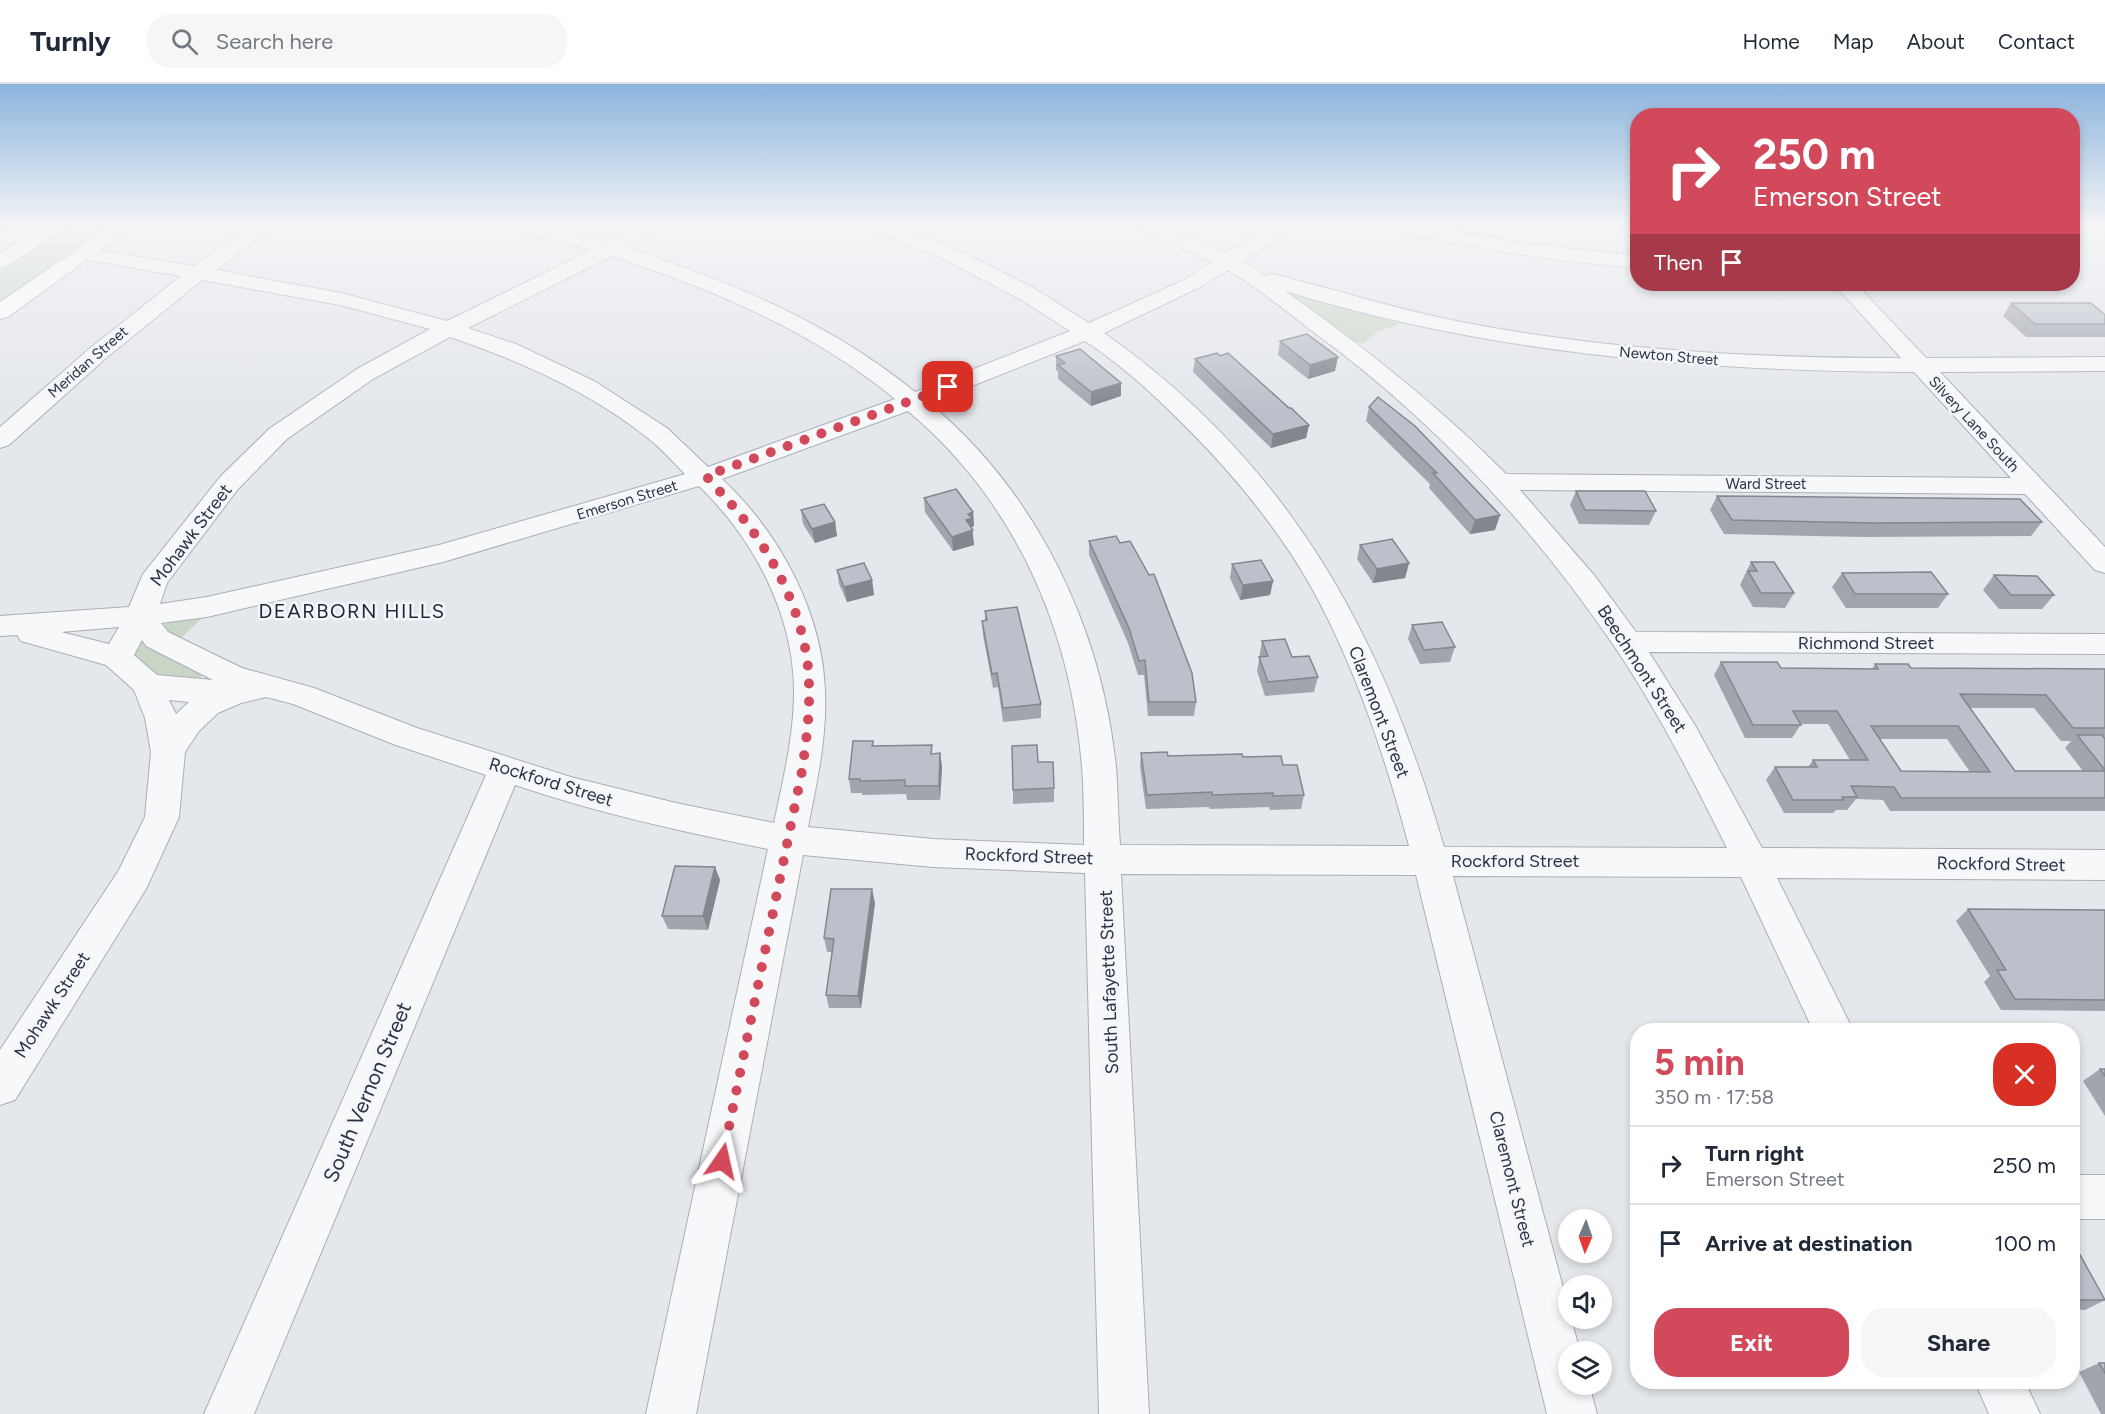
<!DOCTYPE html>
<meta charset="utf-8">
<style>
body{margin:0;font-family:Figtree,sans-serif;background:#f6f6f7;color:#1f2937;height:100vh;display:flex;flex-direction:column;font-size:22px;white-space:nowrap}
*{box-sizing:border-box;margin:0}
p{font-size:20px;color:#747a83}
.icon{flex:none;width:33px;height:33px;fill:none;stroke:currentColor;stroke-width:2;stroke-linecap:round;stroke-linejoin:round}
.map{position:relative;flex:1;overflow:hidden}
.sheet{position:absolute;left:1630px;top:939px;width:450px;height:366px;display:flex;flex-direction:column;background:#fff;border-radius:24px;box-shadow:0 3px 9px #0003}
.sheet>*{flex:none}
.guide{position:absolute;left:1630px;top:24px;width:450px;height:183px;border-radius:24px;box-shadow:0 3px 9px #0003;background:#d1495b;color:#fff;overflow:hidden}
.needle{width:39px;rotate:182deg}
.tools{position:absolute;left:1558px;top:1125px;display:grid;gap:12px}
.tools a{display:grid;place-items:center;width:54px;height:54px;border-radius:50%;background:#fff;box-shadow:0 3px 9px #0003;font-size:30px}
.pin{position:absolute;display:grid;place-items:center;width:51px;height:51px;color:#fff;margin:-26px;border-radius:12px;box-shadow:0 3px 9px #0006}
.me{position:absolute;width:66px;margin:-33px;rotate:11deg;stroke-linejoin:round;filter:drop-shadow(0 0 4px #0008)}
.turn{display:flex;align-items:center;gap:21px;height:126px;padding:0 24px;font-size:27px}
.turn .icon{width:78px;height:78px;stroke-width:2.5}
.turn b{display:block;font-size:42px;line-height:51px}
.then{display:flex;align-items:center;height:57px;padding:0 24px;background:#0003;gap:12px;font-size:22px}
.round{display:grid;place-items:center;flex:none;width:63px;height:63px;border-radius:24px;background:#f6f6f7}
.headline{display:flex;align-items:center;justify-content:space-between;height:102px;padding:0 24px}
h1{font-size:36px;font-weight:700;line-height:45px;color:#d1495b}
.action{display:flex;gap:12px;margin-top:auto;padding:12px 24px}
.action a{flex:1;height:69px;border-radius:24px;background:#d1495b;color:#fff;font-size:24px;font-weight:700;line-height:69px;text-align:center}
.action a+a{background:#f6f6f7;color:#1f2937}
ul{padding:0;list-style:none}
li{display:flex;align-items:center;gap:18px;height:78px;padding:0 24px;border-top:2px solid #e0e1e3}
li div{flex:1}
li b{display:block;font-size:22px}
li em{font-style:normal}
header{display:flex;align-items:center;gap:36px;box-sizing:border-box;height:84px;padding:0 30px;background:#fff;border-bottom:2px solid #e0e1e3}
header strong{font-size:28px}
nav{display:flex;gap:33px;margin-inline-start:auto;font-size:21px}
.search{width:420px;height:54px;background:#f6f6f7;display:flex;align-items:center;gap:15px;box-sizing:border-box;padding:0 21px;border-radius:24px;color:#747a83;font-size:22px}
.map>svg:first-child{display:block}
</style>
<header>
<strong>Turnly</strong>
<div class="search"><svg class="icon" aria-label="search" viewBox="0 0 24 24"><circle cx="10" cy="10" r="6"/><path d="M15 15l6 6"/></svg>Search here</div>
<nav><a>Home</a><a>Map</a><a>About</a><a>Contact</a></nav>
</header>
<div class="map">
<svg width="2105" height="1330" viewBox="0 0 2105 1330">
<rect width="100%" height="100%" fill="#e4e7ec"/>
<path fill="#c9d6c5" d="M71 140H112L0 218V187Z
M1284 207 1398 239V241L1378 247 1364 259 1355 258Z
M203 533 180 555 161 544 163 541 173 537Z
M141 556 198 587 201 590V597C179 595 140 594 133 567Z"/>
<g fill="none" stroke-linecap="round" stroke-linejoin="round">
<defs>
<path id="minor" d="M254 140H277L216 186 341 209 447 237 592 166 505 144 502 140H540L608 158 640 140H664L661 144 627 164C729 197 831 239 915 308L1070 247 1020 215 945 176 867 144 864 140H891L960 167 1035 205 1089 239 1184 196 1212 178 1137 144 1134 140H1159L1226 169 1273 140H1296L1293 144 1242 177 1265 192 1272 190C1335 205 1397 226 1461 238 1606 266 1754 274 1901 274L1834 200H1856L1926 274 2105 273V287L1940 288 2105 463V489L2095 486 2025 410 1520 406 1594 491 1636 548 2105 550V570L1649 568 1696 643 1762 764 2105 766V796L1777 794 1853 946H1813L1741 793 1453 792 1569 1226V1234H1571L1580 1268H1569V1300H1589L1597 1330H1547L1416 791 1121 790 1149 1330H1099L1085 789 933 783 803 771 696 1330H646L768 765C683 748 598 729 515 701L254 1330H204L486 691 393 660 293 620 266 613 241 619 218 629 199 647 185 668 179 733 146 805 15 1016 0 1021V966L119 786 145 733 151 668 145 634 134 606 106 581 21 557 17 551 0 552V532L129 523 143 490 220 393 269 345 357 285 430 245 340 221 202 196 105 275 9 361 0 364V343L89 265 181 192 76 174 73 170 76 166 83 164 194 182ZM612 172C712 205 813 247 895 315L708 383 667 344 594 297 516 260 468 244ZM1228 186C1257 203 1285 226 1312 247 1430 333 1530 439 1612 559 1656 623 1692 694 1727 764L1444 763C1382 550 1289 379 1104 249L1198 204ZM1285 207C1490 270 1700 287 1914 288L2011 394 1506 390C1438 321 1364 263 1285 207ZM450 253C520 277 591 308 649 355 662 365 673 378 685 390L439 461 207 513 160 520 167 499 238 405 287 355 373 295ZM1085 257C1119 279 1151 308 1179 336 1229 385 1274 439 1309 499 1355 581 1385 672 1409 762L1120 761C1118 735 1118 709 1116 683 1102 545 1037 408 929 319ZM908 327C1015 417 1071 545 1082 683 1084 709 1084 735 1084 761L933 755 808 743C817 698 827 653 825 608 823 529 779 448 722 395ZM699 402C754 455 794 531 794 608 794 652 783 696 774 739L676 719 571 693 417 644 314 604 242 584 168 548 161 539 207 533 443 478ZM119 543 109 560 61 548ZM142 556 146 562 213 596 157 591 134 571ZM169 616 189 618 176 630Z
M1387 140H1419L1517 159 1638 172V184C1554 177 1472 165 1390 144Z
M47 141 54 143 57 147 54 151 0 160V148Z
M2073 1091H2105V1135H2073Z
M1975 1298H2025L2040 1330H1989Z"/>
<path id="major" d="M46 140H69L66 144 7 182 0 184V169Z
M114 140H136L8 233 0 235V218Z"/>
</defs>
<use href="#minor" stroke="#a9aeb7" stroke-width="2"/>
<use href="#major" stroke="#a3abb8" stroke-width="2"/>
<use href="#minor" fill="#f7f8fa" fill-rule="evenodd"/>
<use href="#major" fill="#fff" fill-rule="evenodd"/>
</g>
<path fill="#a1a5ae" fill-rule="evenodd" d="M2011 219 2105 231V253H2026L2003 232Z
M1280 257 1335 287 1308 295 1278 271Z
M1056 272 1121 312 1091 322 1058 295V287L1056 286Z
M1195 275 1289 324 1309 341 1306 354 1271 364 1193 288Z
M1378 313 1495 446 1470 450 1429 404 1430 400 1366 337 1369 323Z
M1576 407 1656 427 1649 441 1579 440 1570 421Z
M1717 412 2042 438 2031 452 1864 453 1724 450 1710 426Z
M924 414 973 428 974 442 972 443 974 461 953 467 925 428Z
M801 426 835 438 837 452 815 459 803 440Z
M1089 457 1196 618 1194 632H1148L1144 591H1138L1128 559 1089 471Z
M1360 461 1409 479 1405 494 1373 499 1357 475Z
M1751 478 1794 509 1785 524 1753 523 1740 501Z
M1232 480 1273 497 1270 511 1240 516 1230 494Z
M837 486 872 496 874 511 847 518 839 500Z
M1842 489 1948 510 1938 524H1846L1832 503Z
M1994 491 2054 511 2042 525H1999L1983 506Z
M985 527 1041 620V634L1003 638 998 603 993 604 983 551 982 537 985 536Z
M1412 541 1455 563 1450 578 1420 580 1408 555Z
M1262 557 1292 573 1318 593 1314 608 1265 612 1257 587Z
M1721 578 1781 584 1872 585 1875 580 1911 584 2105 585V727H1890L1883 716 1856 715 1847 726H1836L1833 729H1784L1766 696 1775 683H1808L1813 676H1850L1828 640H1801L1792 654H1745L1714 591ZM1970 624H2034L2061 657H2071L2065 664 2083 687H2015ZM1880 655H1947L1970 688 1901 687Z
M873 657 874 662 933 670 940 669 942 683 940 716H907L906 710 862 711V709H851L849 695Z
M1141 669 1168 672 1243 673 1283 681 1304 711 1301 725 1270 726 1269 723 1210 725 1209 723 1146 725 1140 683Z
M1054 704V718L1013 720V706Z
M715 783 720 796 708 846 668 845 662 832Z
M875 819 861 924H829L826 911 832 868H827L824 854Z
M1968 825 2105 826V927L2001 926 1984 898 1990 892 1956 837Z
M2100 985H2105V1032L2083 997Z
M2073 1169 2105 1216 2085 1226 2073 1225Z
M2099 1279H2105V1330H2101L2079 1288Z"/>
<path fill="#83868d" d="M1338 273 1335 287 1308 295 1310 281Z
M1121 299V312L1091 322V308Z
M1309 341 1306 354 1271 364 1273 350Z
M973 428 974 442 972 443 974 461 953 467 952 453 966 436 968 430Z
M1500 431 1495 446 1470 450 1475 436Z
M835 438 837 452 815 459 812 445Z
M1409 479 1405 494 1373 499 1377 485Z
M872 496 874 511 847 518 844 503Z
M1273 497 1270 511 1240 516 1243 501Z
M940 669 942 683 940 716 939 702Z
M715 783 720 796 708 846 703 832Z
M872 805 875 819 861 924 858 912Z"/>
<path fill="#bbc0ca" stroke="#83868d" stroke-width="1.5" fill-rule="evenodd" d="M2011 219H2091L2105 231V240H2035Z
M1307 250 1338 273 1310 281 1280 257Z
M1080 265 1121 299 1091 308 1058 281 1065 279 1056 272Z
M1217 269 1220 272 1228 269 1289 324H1291L1309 341 1273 350 1195 275Z
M1378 313 1415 342 1500 431 1475 436 1433 389H1437L1369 323Z
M956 405 973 428 968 430 972 434 966 436 973 446 952 453 924 414Z
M1576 407H1645L1656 427 1585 426Z
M1717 412 2020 415 2042 438 1874 439 1732 436Z
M824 420 835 438 812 445 801 426Z
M1116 452 1120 459 1130 457 1149 491 1154 490 1192 589 1196 618H1149L1145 576 1139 577 1129 544 1089 457Z
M1392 455 1409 479 1377 485 1360 461Z
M1261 476 1273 497 1243 501 1232 480Z
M1751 478H1774L1794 509H1761L1748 487H1757Z
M864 479 872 496 844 503 837 486Z
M1931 488 1948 510H1855L1842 489Z
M1994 491 2037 492 2054 511H2011Z
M1017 523 1041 620 1003 624 997 589 992 590 982 537 987 536 985 527Z
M1442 538 1455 563 1424 566 1412 541Z
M1285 555 1292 573 1309 572 1318 593 1268 598 1259 573 1268 572 1262 557Z
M1721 578H1777L1781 584 1878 585 1875 580H1908L1911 584 2105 585V644H2073L2046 611 1960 610 2015 687H2105V714H1901L1894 703 1851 702 1857 713H1842L1844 716H1793L1775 683H1817L1813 676H1868L1837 627H1793L1801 641H1753ZM1871 642H1958L1990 688 1901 687Z
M2077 651H2102L2105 655V686Z
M853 657H873L872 662 932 661 931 670 940 669 939 702H905V696L860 697V695H849Z
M1037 661 1038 678H1053L1054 704 1013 706 1012 662Z
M1167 668 1168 672 1242 670 1243 673 1281 672 1283 681H1297L1304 711 1273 712V709L1212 711V708L1147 711 1141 669Z
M675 782 715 783 703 832H662Z
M831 805H872L858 912 826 911 834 855 824 854Z
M1968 825 2105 826V916L2015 915 1997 886H2006Z
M2100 985H2105V992Z
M2073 1169H2079L2105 1216H2073Z
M2099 1279H2105V1289Z"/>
<linearGradient id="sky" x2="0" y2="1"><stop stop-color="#8bb4dd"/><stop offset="0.43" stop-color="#f3f4f6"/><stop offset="1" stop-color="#f3f4f6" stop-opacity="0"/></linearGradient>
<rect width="2105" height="326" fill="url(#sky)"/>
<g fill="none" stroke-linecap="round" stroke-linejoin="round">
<path stroke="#d1495b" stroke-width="10" stroke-dasharray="0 18" d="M722 1077 802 687C806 658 810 630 809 600 808 542 780 482 745 437 733 421 719 407 706 392L948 303"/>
</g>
<g text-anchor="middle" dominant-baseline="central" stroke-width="5" stroke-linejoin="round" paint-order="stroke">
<g font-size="15" fill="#2b3445" stroke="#f4f6f9">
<text transform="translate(1669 272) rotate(5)">Newton Street</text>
<text transform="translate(88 278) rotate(-41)">Meridan Street</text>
<text transform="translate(1974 340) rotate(47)">Silvery Lane South</text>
<text x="1766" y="400">Ward Street</text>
<text transform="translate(627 416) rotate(-17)">Emerson Street</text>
</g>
<g font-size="18" fill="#2b3445" stroke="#f4f6f9">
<text transform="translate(191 451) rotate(-53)">Mohawk Street</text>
<text x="1866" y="559">Richmond Street</text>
<text transform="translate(1642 585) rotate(57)">Beechmont Street</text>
<text transform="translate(1379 628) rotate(69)">Claremont Street</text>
<text transform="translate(551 698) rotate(17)">Rockford Street</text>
<text transform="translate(1029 772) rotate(2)">Rockford Street</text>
<text x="1515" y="777">Rockford Street</text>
<text transform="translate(2001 780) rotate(1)">Rockford Street</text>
<text transform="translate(1109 898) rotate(-92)">South Lafayette Street</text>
<text transform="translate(52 921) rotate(-57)">Mohawk Street</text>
<text transform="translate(1512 1095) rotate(76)">Claremont Street</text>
</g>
<g font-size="20" letter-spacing="1.5" fill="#1d2536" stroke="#f4f6f9">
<text x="352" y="527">DEARBORN HILLS</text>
</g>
<g font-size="21" fill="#2b3445" stroke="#f4f6f9">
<text transform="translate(367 1008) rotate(-67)">South Vernon Street</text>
</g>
</g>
</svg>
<div class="tools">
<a><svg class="needle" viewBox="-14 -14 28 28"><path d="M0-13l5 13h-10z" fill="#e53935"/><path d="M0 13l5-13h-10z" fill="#747a83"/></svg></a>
<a><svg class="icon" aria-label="sound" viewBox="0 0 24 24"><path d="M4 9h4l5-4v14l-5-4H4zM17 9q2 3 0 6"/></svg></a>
<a><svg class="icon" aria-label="layers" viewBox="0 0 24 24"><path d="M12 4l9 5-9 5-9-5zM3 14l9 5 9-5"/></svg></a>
</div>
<div class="pin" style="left:948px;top:303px;background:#d93025"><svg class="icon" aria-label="arrive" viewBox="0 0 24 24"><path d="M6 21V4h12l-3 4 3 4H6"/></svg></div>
<svg class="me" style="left:722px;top:1077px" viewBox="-20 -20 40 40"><path d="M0-17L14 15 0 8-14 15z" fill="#d1495b" stroke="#fff" stroke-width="4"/></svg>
<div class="guide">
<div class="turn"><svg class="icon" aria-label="right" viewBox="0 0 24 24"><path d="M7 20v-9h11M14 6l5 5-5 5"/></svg><div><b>250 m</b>Emerson Street</div></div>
<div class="then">Then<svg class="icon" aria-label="arrive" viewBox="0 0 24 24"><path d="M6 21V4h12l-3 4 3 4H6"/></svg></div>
</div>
<section class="sheet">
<div class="headline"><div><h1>5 min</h1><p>350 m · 17:58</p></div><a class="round" style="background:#d93025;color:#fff"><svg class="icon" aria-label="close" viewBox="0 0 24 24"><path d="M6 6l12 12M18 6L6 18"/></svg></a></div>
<ul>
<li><svg class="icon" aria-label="right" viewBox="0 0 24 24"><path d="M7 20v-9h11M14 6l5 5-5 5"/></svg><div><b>Turn right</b><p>Emerson Street</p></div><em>250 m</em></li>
<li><svg class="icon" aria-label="arrive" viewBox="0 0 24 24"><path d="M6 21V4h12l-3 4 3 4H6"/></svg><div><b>Arrive at destination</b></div><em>100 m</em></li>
</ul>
<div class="action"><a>Exit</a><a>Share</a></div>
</section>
</div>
